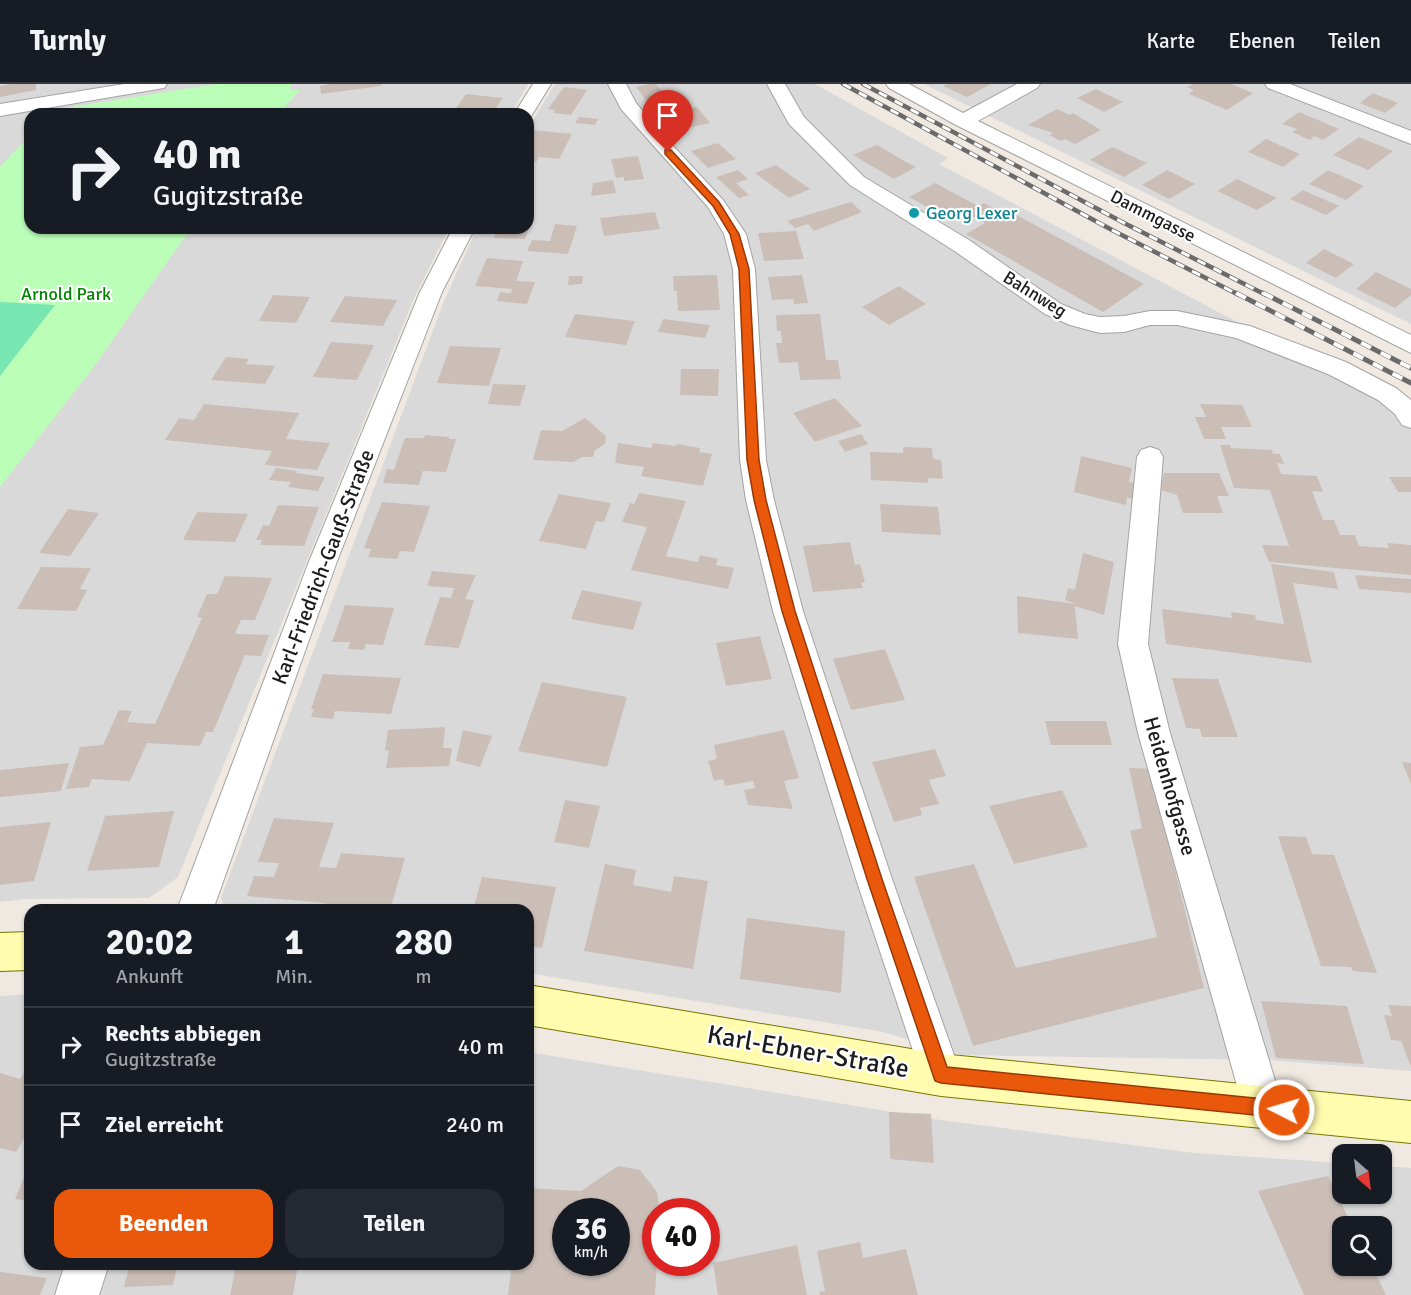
<!DOCTYPE html>
<html lang="de">
<meta charset="utf-8">
<style>
body{margin:0;font-family:Signika,sans-serif;background:#242831;color:#f1f3f6;height:100vh;display:flex;flex-direction:column;font-size:22px;white-space:nowrap}
*{box-sizing:border-box;margin:0}
p{font-size:20px;color:#9ea1a6}
.icon{flex:none;width:33px;height:33px;fill:none;stroke:currentColor;stroke-width:2;stroke-linecap:round;stroke-linejoin:round}
.map{position:relative;flex:1;overflow:hidden}
.details{position:absolute;left:24px;top:820px;width:510px;height:366px;display:flex;flex-direction:column;background:#171b24;border-radius:18px;box-shadow:0 2px 4px #0004}
.details>*{flex:none}
.hud{position:absolute;left:24px;top:24px;width:510px;height:126px;border-radius:18px;box-shadow:0 2px 4px #0004;background:#171b24;color:#f1f3f6;overflow:hidden}
.needle{width:39px;rotate:152deg}
.tools{position:absolute;left:1332px;top:1060px;display:grid;gap:12px}
.tools a{display:grid;place-items:center;width:60px;height:60px;border-radius:12px;background:#171b24;box-shadow:0 2px 4px #0004;font-size:30px}
.speed{position:absolute;left:552px;top:1114px;display:flex;gap:12px;font-size:30px;font-weight:700;text-align:center}
.speed>*{display:grid;place-content:center;width:78px;height:78px;border-radius:50%;background:#171b24;box-shadow:0 2px 4px #0004;line-height:1}
.speed small{font-size:15px;font-weight:400}
.speed .limit{border:9px solid #d22;background:#fff;color:#111}
.pin{position:absolute;display:grid;place-items:center;width:51px;height:51px;color:#fff;margin:-62px -26px;border-radius:50% 50% 50% 0;rotate:-45deg;box-shadow:0 0 6px #0007}
.pin .icon{rotate:45deg}
.me{position:absolute;width:66px;margin:-33px;rotate:275deg;stroke-linejoin:round;filter:drop-shadow(0 0 4px #0008)}
.turn{display:flex;align-items:center;gap:21px;height:126px;padding:0 30px;font-size:27px}
.turn .icon{width:78px;height:78px;stroke-width:2.5}
.turn b{display:block;font-size:42px;line-height:51px}
.eta{display:flex;justify-content:space-evenly;align-items:center;height:102px;text-align:center}
.eta b{font-size:36px;font-weight:800;line-height:42px}
.button{display:flex;gap:12px;margin-top:auto;padding:12px 30px}
.button a{flex:1;height:69px;border-radius:18px;background:#ea580c;color:#fff;font-size:24px;font-weight:800;line-height:69px;text-align:center}
.button a+a{background:#242831;color:#f1f3f6}
ul{padding:0;list-style:none}
li{display:flex;align-items:center;gap:18px;height:78px;padding:0 30px;border-top:2px solid #363941}
li div{flex:1}
li b{display:block;font-size:22px}
li em{font-style:normal}
header{display:flex;align-items:center;gap:36px;box-sizing:border-box;height:84px;padding:0 30px;background:#171b24;border-bottom:2px solid #363941}
header strong{font-size:28px}
nav{display:flex;gap:33px;margin-inline-start:auto;font-size:21px}
.map>svg:first-child{display:block}
</style>
<header>
<strong>Turnly</strong>
<nav><a>Karte</a><a>Ebenen</a><a>Teilen</a></nav>
</header>
<div class="map">
<svg width="1411" height="1211" viewBox="0 0 1411 1211">
<rect width="100%" height="100%" fill="#efe9e1"/>
<path fill="#dad9d9" fill-rule="evenodd" d="M0 0H528L511 30H30V144H449L415 212 178 793 149 814 25 815 0 818Z
M555 0H815L948 74 939 80 1411 330V987L1268 976 961 971 883 948 528 889V826H226L221 814 444 217 477 144H528V44Z
M924 0H1411V240Z
M30 910V1180H528V968L941 1036 1194 1069 1342 1079V1110H1382V1082L1411 1084V1211H0V912ZM566 1128H616V1179H566ZM656 1128H706V1179H656ZM1342 1143H1382V1182H1342Z"/>
<path fill="#bafeb8" d="M216 0H292L289 6H300L278 30H49L53 26Z
M30 51V144H191L93 284 0 403V83Z"/>
<path fill="#77e6b0" d="M0 218 55 221 0 292Z"/>
<path fill="#cbbeb7" fill-rule="evenodd" d="M11 0H36V6L0 13V2Z
M330 0H381V2L321 10 320 2Z
M649 0H656L666 12 646 16 636 3Z
M947 0H991L967 13 943 2Z
M1192 0H1231L1253 9 1227 26 1189 10 1194 6 1187 3Z
M564 3 587 6 571 31 553 29 555 26 548 25Z
M1096 5 1123 18 1104 28 1077 14Z
M1373 9 1398 19 1385 29 1360 19Z
M466 10 503 14 492 30H452Z
M676 18 682 26 697 23 710 39 669 48 650 24Z
M1057 25 1070 31 1073 29 1101 46 1075 60 1065 55 1061 57 1049 51 1053 49 1028 41Z
M1299 28 1339 45 1323 56 1314 52 1310 56 1292 48 1297 45 1282 40Z
M579 33 598 35 595 41 575 39Z
M532 46 572 50 559 75 539 73 536 78 528 77V53Z
M1359 53 1393 67 1368 86 1333 71Z
M1266 55 1300 70 1283 83 1248 68Z
M718 59 736 75 708 84 691 67Z
M877 61 906 78 916 83 894 95 853 71Z
M1112 63 1147 79 1124 93 1090 76Z
M638 72 644 95 624 97V93L616 94 611 75Z
M776 81 810 105 789 114 755 89Z
M738 86 748 95 736 99 749 111 739 114 716 93Z
M1167 86 1195 100 1169 115 1142 101Z
M1328 86 1364 102 1346 116 1309 100Z
M1237 95 1277 114 1257 126 1217 107Z
M613 96 616 109 591 112 593 99Z
M935 99 978 122 984 119 1002 129 1007 126 1144 200 1103 228 966 150 985 139 966 129 952 137 909 113Z
M1303 106 1339 122 1326 131 1290 115Z
M851 118 862 128 814 147 808 140 795 144 787 137Z
M655 128 660 145 604 152 600 134Z
M528 133H533L525 155 494 154 498 144H528Z
M555 140 577 142 568 170 527 167 532 156 550 157Z
M796 147 804 175 764 177 758 149Z
M1324 165 1354 180 1336 194 1306 179Z
M487 174 523 177 516 197 535 198 527 220 497 217 500 208 511 209 512 205 475 202Z
M1376 188 1411 205V211L1395 224 1356 205Z
M717 191 720 226 678 227 677 207H674L673 192Z
M802 191 808 219 794 220 793 215 772 216 768 193Z
M569 192H583L582 200 568 201Z
M899 202 926 220 889 241 862 223Z
M273 211 310 213 296 239 259 237Z
M345 212 397 216 383 242 330 238Z
M575 230 635 237 626 261 565 253Z
M820 230 826 276H838L841 295 800 296 798 278 779 279 776 259H782L781 247H777L776 231Z
M663 235 710 241 705 254 658 248Z
M331 258 374 261 357 296 313 293Z
M450 262 501 264 489 302 437 299Z
M226 273 249 275 246 280 275 282 265 300 211 296Z
M681 285H719L718 312 680 311Z
M493 300 526 301 520 322 488 320Z
M835 314 862 342 815 358 793 329Z
M204 320 299 329 286 355 330 359 317 386 265 381 272 367 165 356 179 334 194 336Z
M1200 320 1242 321 1252 343H1221L1226 355H1204L1195 333H1206Z
M585 334 606 352 605 360 595 366 593 373H582L573 378 533 376 541 346 562 347Z
M861 350 868 360 845 368 838 357Z
M425 351 449 353V355H456L446 388 423 387 419 401 383 399 387 385 394 386 405 354H424Z
M618 359 651 364 653 359 676 362 677 360 700 364 699 368 712 370 703 402 641 392 644 383 615 379Z
M1220 361H1230L1231 364 1272 366 1273 370H1280L1284 380 1277 379 1281 390 1317 392 1323 408 1312 407 1323 436H1334L1340 451H1355L1359 462 1389 464 1387 459 1411 461V491L1269 478 1262 461 1289 462 1270 406 1234 404Z
M903 363 932 364 933 375 941 376 943 395 928 394V399L871 396 870 368 903 369Z
M1081 372 1132 384 1129 398 1135 399 1132 415 1127 413 1126 421 1074 408Z
M276 384 297 387 296 389 325 393 318 407 288 403 291 398 269 396Z
M1164 389H1219L1229 412H1217L1223 429H1183L1177 411 1160 406Z
M1389 393H1411V408H1398Z
M639 409 686 417 666 472 698 478 700 471 718 475 716 481 734 484 728 505 631 486 647 443 622 438 630 419 634 420Z
M559 410 611 419 604 438 596 437 586 465 539 457Z
M382 418 430 422 414 468 400 467 397 475 368 473 371 465 364 464Z
M880 420 938 423 941 451 882 448Z
M278 421 319 423 304 462 260 461 262 456H256L263 441 269 442Z
M68 425 99 429 70 472 39 469Z
M197 428 248 430 235 458 183 456Z
M850 458 855 481 860 480 865 498 861 499 863 504 813 508 803 462Z
M1083 469 1114 478 1104 531 1075 522 1078 555 1018 549 1017 512 1076 520 1065 516 1068 504 1075 506Z
M1271 480 1334 488 1338 505 1293 499 1312 579 1166 560 1162 525 1232 534 1231 528 1255 531 1256 536 1284 540Z
M41 483 91 484 80 505 87 506 76 527 17 525Z
M432 487 476 491 465 515 474 516 459 564 424 561 440 513 451 514 454 504 427 502Z
M1355 491 1411 495V509L1359 505Z
M225 492 272 494 255 536H241L235 550 269 551 261 572 245 571 213 648H206L200 662 147 659 130 697 92 695 89 703 66 705 80 663 103 661 119 626 132 627 127 638 155 640 202 534 197 533 207 510H217Z
M582 506 642 518 633 546 571 535Z
M345 521 394 524 383 561 366 560 364 566 348 565 350 558H332Z
M760 552 772 595 726 602 716 559Z
M885 565 905 616 851 626 833 575Z
M323 590 401 594 391 630 335 627 333 635 311 633 314 625H311Z
M1172 594 1218 595 1238 653H1202L1200 645 1186 644Z
M542 598 627 613 607 683 518 667Z
M1045 637H1106L1112 661H1051Z
M445 643 443 664H452L449 682 386 684 389 667 385 666 388 646Z
M463 646 492 652 480 683 456 677Z
M784 646 799 694 784 697 793 725 748 721 744 706 755 704 753 697 725 702 723 695 714 697 708 677 717 675 714 661Z
M935 665 946 692 929 696 939 720 920 724 922 731 894 738 872 678Z
M1402 678 1411 679V700Z
M69 679 61 707 0 713V686Z
M1129 684 1150 685 1204 904 973 962 914 793 974 780 1016 884 1157 853 1130 747 1142 744Z
M1062 706 1088 763 1014 780 989 722Z
M565 716 600 722 589 764 554 758Z
M174 727 159 783 87 787 105 732Z
M274 734 334 739 319 783 336 784 341 769 405 774 390 826H323L325 819 247 812 254 792 274 793 279 779 258 778Z
M51 738 34 797 0 801V743Z
M1278 752 1306 753 1312 770 1334 771 1377 889 1353 887 1351 883 1321 882Z
M605 780 636 786 633 801 671 808 674 792 708 797 693 885 584 867Z
M482 793 556 803 542 864 528 862V826H473Z
M747 834 845 847 841 909 740 895Z
M1261 917 1347 922 1364 980 1276 974Z
M1388 921 1411 922V983L1401 957 1391 956 1384 931 1392 932Z
M28 983H30V1044L16 1068 0 1064V989L20 995Z
M889 1028 931 1030 934 1079 890 1075Z
M30 1079V1117L15 1115Z
M618 1082 640 1086 657 1108 660 1128H656L657 1179 655 1211H508L512 1180H528V1104L581 1107ZM566 1128H616V1179H566Z
M1328 1092 1353 1143H1342V1182H1372L1386 1211H1304L1258 1107Z
M860 1158 863 1174 906 1165 918 1211H820L819 1208 825 1207 817 1167Z
M797 1161 807 1211H718L713 1179Z
M130 1180H178L173 1201 124 1203Z
M298 1180 293 1211H230L236 1181Z
M0 1188 47 1194 40 1211H0Z"/>
<g fill="none" stroke-linecap="round" stroke-linejoin="round">
<defs>
<path id="street" d="M124 0H167L164 4 158 5 0 32V20Z
M533 0H551L530 34 528 30H514Z
M608 0H626L636 19 663 51 723 116 746 150 755 185 766 376 774 416 803 527 892 795 961 991 955 1005 941 1011 927 1005 921 991 856 795 773 527 746 416 740 376 733 185 724 150 708 123 621 25Z
M767 0H785L804 33 864 93 969 156 1061 220 1085 230 1100 233 1124 232 1150 227H1177L1250 242 1346 278 1396 304 1411 316V344L1402 341 1395 330 1378 316 1328 290 1236 254 1177 241H1150L1124 248 1100 249 1070 241 1045 230 953 166 850 101 789 40Z
M886 0H909L963 29 1017 0H1040L1037 4 978 37 1411 251V269L956 41 889 4Z
M1265 0H1290L1411 47V60L1268 4Z
M453 144H475L442 208 336 480 213 826H177L308 480 420 208Z
M1150 363 1159 366 1163 373 1148 560 1170 649 1283 1023 1277 1037 1263 1043 1249 1037 1243 1023 1138 649 1118 560 1137 373 1141 366Z
M65 1180H109L99 1211H55Z"/>
<path id="secondary" d="M30 848V886L0 887V849Z
M528 901 941 970 1411 1017V1059L941 1012 528 941Z"/>
</defs>
<use href="#street" stroke="#a3a3a3" stroke-width="2"/>
<use href="#secondary" stroke="#757700" stroke-width="2"/>
<use href="#street" fill="#fff" fill-rule="evenodd"/>
<use href="#secondary" fill="#fffbaf" fill-rule="evenodd"/>
<defs>
<path id="rail-far1" d="M843 0 1112 146 1239 211
M863 0 1124 139 1266 211"/>
<path id="rail" d="M1236 209 1411 299
M1263 209 1411 284"/>
</defs>
<use href="#rail-far1" stroke="#6a6a6a" stroke-width="4.5"/>
<use href="#rail" stroke="#6a6a6a" stroke-width="5"/>
<use href="#rail-far1" stroke="#fff" stroke-width="3" stroke-dasharray="9" stroke-linecap="butt"/>
<use href="#rail" stroke="#fff" stroke-width="4" stroke-dasharray="11" stroke-linecap="butt"/>
</g>
<path fill="#ea580c" stroke="#983908" stroke-width="1.5" d="M665 66H671L719 118 739 150 749 185 759 376 766 416 795 527 882 795 947 983 1284 1017 1290 1019 1293 1026 1290 1032 1284 1034 941 999 935 997 867 795 782 527 754 416 747 376 739 185 730 150 713 122 665 70Z"/>
<circle fill="#0f9aa8" stroke="#fff" stroke-width="2" cx="914" cy="129" r="6"/>
<g text-anchor="middle" dominant-baseline="central" stroke-width="4.5" stroke-linejoin="round" paint-order="stroke">
<g font-size="18" fill="#0d838f" stroke="#fff" text-anchor="start">
<text x="926" y="129">Georg Lexer</text>
</g>
<g font-size="18" fill="#1c1c1c" stroke="#fff">
<text transform="translate(1153 132) rotate(27)">Dammgasse</text>
<text transform="translate(1035 210) rotate(32)">Bahnweg</text>
</g>
<g font-size="18" fill="#038302" stroke="#fff">
<text x="66" y="210">Arnold Park</text>
</g>
<g font-size="21" fill="#1c1c1c" stroke="#fff">
<text transform="translate(323 483) rotate(-69)">Karl-Friedrich-Gauß-Straße</text>
<text transform="translate(1170 702) rotate(74)">Heidenhofgasse</text>
</g>
<g font-size="26" fill="#1c1c1c" stroke="#fff">
<text transform="translate(808 968) rotate(10)">Karl-Ebner-Straße</text>
</g>
</g>
</svg>
<div class="tools">
<a><svg class="needle" viewBox="-14 -14 28 28"><path d="M0-13l5 13h-10z" fill="#e53935"/><path d="M0 13l5-13h-10z" fill="#9ea1a6"/></svg></a>
<a><svg class="icon" aria-label="search" viewBox="0 0 24 24"><circle cx="10" cy="10" r="6"/><path d="M15 15l6 6"/></svg></a>
</div>
<div class="speed"><div>36<small>km/h</small></div><div class="limit">40</div></div>
<div class="pin" style="left:668px;top:68px;background:#d93025"><svg class="icon" aria-label="arrive" viewBox="0 0 24 24"><path d="M6 21V4h12l-3 4 3 4H6"/></svg></div>
<svg class="me" style="left:1284px;top:1026px" viewBox="-20 -20 40 40"><circle r="17" fill="#ea580c" stroke="#fff" stroke-width="3"/><path d="M0-11L8 9 0 5-8 9z" fill="#fff"/></svg>
<div class="hud">
<div class="turn"><svg class="icon" aria-label="right" viewBox="0 0 24 24"><path d="M7 20v-9h11M14 6l5 5-5 5"/></svg><div><b>40 m</b>Gugitzstraße</div></div>
</div>
<section class="details">
<div class="eta">
<div><b>20:02</b><p>Ankunft</p></div>
<div><b>1</b><p>Min.</p></div>
<div><b>280</b><p>m</p></div>
</div>
<ul>
<li><svg class="icon" aria-label="right" viewBox="0 0 24 24"><path d="M7 20v-9h11M14 6l5 5-5 5"/></svg><div><b>Rechts abbiegen</b><p>Gugitzstraße</p></div><em>40 m</em></li>
<li><svg class="icon" aria-label="arrive" viewBox="0 0 24 24"><path d="M6 21V4h12l-3 4 3 4H6"/></svg><div><b>Ziel erreicht</b></div><em>240 m</em></li>
</ul>
<div class="button"><a>Beenden</a><a>Teilen</a></div>
</section>
</div>
